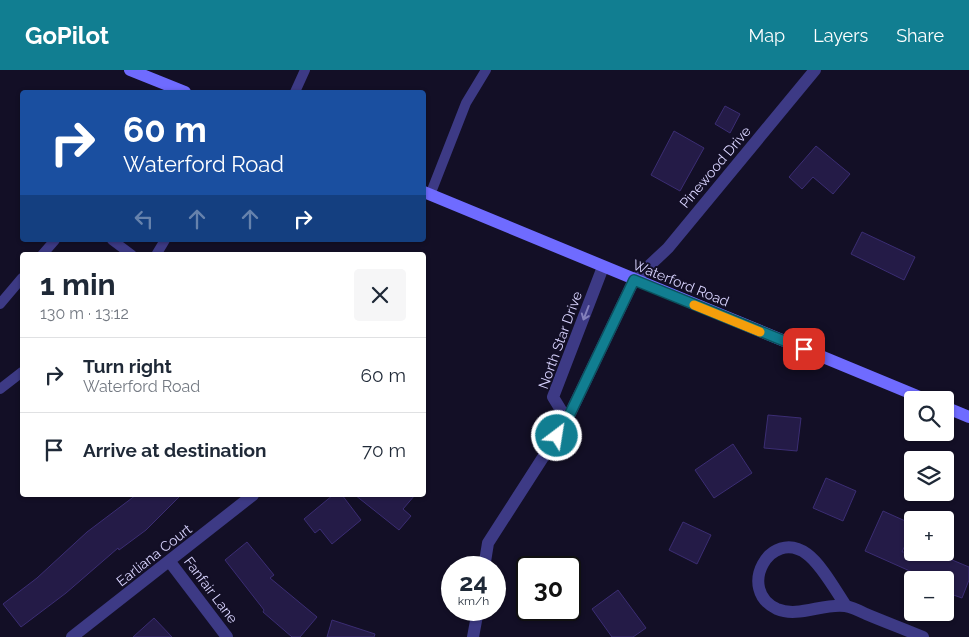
<!DOCTYPE html>
<meta charset="utf-8">
<style>
body{margin:0;font-family:Raleway,sans-serif;background:#f6f6f7;color:#1f2937;height:100vh;display:flex;flex-direction:column;font-size:19px;white-space:nowrap}
*{box-sizing:border-box;margin:0}
p{font-size:16px;color:#747a83}
.icon{flex:none;width:28px;height:28px;fill:none;stroke:currentColor;stroke-width:2;stroke-linecap:round;stroke-linejoin:round}
.map{position:relative;flex:1;overflow:hidden}
.drawer{position:absolute;left:20px;top:182px;width:406px;height:245px;display:flex;flex-direction:column;background:#fff;border-radius:5px;box-shadow:0 1px 4px #0004}
.drawer>*{flex:none}
.top-card{position:absolute;left:20px;top:20px;width:406px;height:152px;border-radius:5px;box-shadow:0 1px 4px #0004;background:#1a4fa0;color:#fff;overflow:hidden}
.buttons{position:absolute;left:904px;top:321px;display:grid;gap:10px}
.buttons a{display:grid;place-items:center;width:50px;height:50px;border-radius:5px;background:#fff;box-shadow:0 1px 4px #0004;font-size:25px}
.speed{position:absolute;left:441px;top:486px;display:flex;gap:10px;font-size:25px;font-weight:700;text-align:center}
.speed>*{display:grid;place-content:center;width:65px;height:65px;border-radius:50%;background:#fff;box-shadow:0 1px 4px #0004;line-height:1}
.speed small{font-size:12px;font-weight:400}
.speed .limit{border:2px solid #111;border-radius:8px;background:#fff;color:#111}
.pin{position:absolute;display:grid;place-items:center;width:42px;height:42px;color:#fff;margin:-21px;border-radius:10px;box-shadow:0 2px 8px #0006}
.me{position:absolute;width:55px;margin:-28px;rotate:31deg;stroke-linejoin:round;filter:drop-shadow(0 0 4px #0008)}
.turn{display:flex;align-items:center;gap:18px;height:105px;padding:0 20px;font-size:22px}
.turn .icon{width:65px;height:65px;stroke-width:2.5}
.turn b{display:block;font-size:35px;line-height:42px}
.lanes{display:flex;align-items:center;height:48px;padding:0 20px;background:#0003;justify-content:center;gap:25px;direction:ltr}
.lanes .off{opacity:.35}
.round{display:grid;place-items:center;flex:none;width:52px;height:52px;border-radius:5px;background:#f6f6f7}
.head{display:flex;align-items:center;justify-content:space-between;height:85px;padding:0 20px}
h1{font-size:30px;font-weight:700;line-height:38px}
ul{padding:0;list-style:none}
li{display:flex;align-items:center;gap:15px;height:75px;padding:0 20px;border-top:1px solid #e0e1e3}
li div{flex:1}
li b{display:block;font-size:19px}
li em{font-style:normal}
header{display:flex;align-items:center;gap:30px;box-sizing:border-box;height:70px;padding:0 25px;background:#117e91;color:#fff}
header strong{font-size:24px}
nav{display:flex;gap:28px;margin-inline-start:auto;font-size:18px}
.map>svg:first-child{display:block}
</style>
<header>
<strong>GoPilot</strong>
<nav><a>Map</a><a>Layers</a><a>Share</a></nav>
</header>
<div class="map">
<svg width="969" height="567" viewBox="0 0 969 567">
<rect width="100%" height="100%" fill="#130f26"/>
<path fill="#241b47" stroke="#3b2d73" d="M725 36 740 44 730 63 715 54Z
M674 61 704 78 680 121 651 105Z
M816 76 850 104 833 124 813 107 802 119 789 107Z
M862 162 915 187 904 210 851 184Z
M768 345 801 348 797 381 764 378Z
M733 374 752 403 714 428 695 400Z
M826 408 856 421 843 451 813 438Z
M136 425H181L146 460 119 480 118 478 66 523 21 557 3 534 37 508 87 462Z
M333 425H342L361 450 332 474 320 459 315 463 304 449Z
M355 425H415L403 439 411 446 399 460Z
M883 441 912 454V460L902 482H933L969 497V510L962 528 945 522V510H919L921 506 865 481Z
M683 452 711 465 697 494 669 480Z
M247 472 274 505 270 508 317 547 300 567H292L263 542 264 540 225 490Z
M618 520 646 558 633 567H612L592 539Z
M154 548 172 567H133Z
M332 550 375 564 374 567H327Z"/>
<g fill="none" stroke-linecap="round" stroke-linejoin="round">
<path stroke="#3d3a85" stroke-width="10" d="M295 22 305 0
M430 125 466 33 486 0
M112 170 132 185
M42 185 55 170
M156 185 165 170
M0 234 22 208
M0 319 22 302"/>
<path stroke="#3d3a85" stroke-width="12" d="M567 350 553 327 603 197
M170 492 227 567
M484 498 488 473 567 350 634 210 668 178 815 0
M846 536C836 521 821 494 807 484 770 457 736 520 777 539 798 548 823 533 845 536 852 537 860 541 866 544 885 552 904 559 923 567
M72 567 253 425
M473 567 478 540"/>
<path stroke="#6f6bff" stroke-width="12" d="M130 0 185 22
M424 122 927 330
M945 337 969 347"/>
</g>
<defs><path id="oneway-shaft" d="M-6 0H5M1.5-3L5.5 0L1.5 3" fill="none" stroke-width="1.6" stroke-linecap="round" stroke-linejoin="round" transform="scale(1.25)"/></defs>
<use stroke="#837fbc" href="#oneway-shaft" transform="translate(586 243) rotate(111)"/>
<g fill="none" stroke-linecap="round" stroke-linejoin="round">
<defs>
<path id="route" d="M557 366 567 350 634 210 804 279"/>
</defs>
<use href="#route" stroke="#0b525e" stroke-width="12"/>
<use href="#route" stroke="#117e91" stroke-width="9"/>
<path stroke="#f59e0b" stroke-width="9" d="M694 235 760 262"/>
</g>
<g text-anchor="middle" dominant-baseline="central" stroke-width="4" stroke-linejoin="round" paint-order="stroke">
<g font-size="14" fill="#d9d4ff" stroke="#130f26">
<text transform="translate(715 97) rotate(-50)">Pinewood Drive</text>
<text transform="translate(681 213) rotate(22)">Waterford Road</text>
<text transform="translate(560 270) rotate(-70)">North Star Drive</text>
<text transform="translate(154 485) rotate(-38)">Earliana Court</text>
<text transform="translate(211 520) rotate(53)">Fanfair Lane</text>
</g>
</g>
</svg>
<div class="buttons">
<a><svg class="icon" aria-label="search" viewBox="0 0 24 24"><circle cx="10" cy="10" r="6"/><path d="M15 15l6 6"/></svg></a>
<a><svg class="icon" aria-label="layers" viewBox="0 0 24 24"><path d="M12 4l9 5-9 5-9-5zM3 14l9 5 9-5"/></svg></a>
<a>+</a>
<a>−</a>
</div>
<div class="speed"><div>24<small>km/h</small></div><div class="limit">30</div></div>
<div class="pin" style="left:804px;top:279px;background:#d93025"><svg class="icon" aria-label="arrive" viewBox="0 0 24 24"><path d="M6 21V4h12l-3 4 3 4H6"/></svg></div>
<svg class="me" style="left:557px;top:366px" viewBox="-20 -20 40 40"><circle r="17" fill="#117e91" stroke="#fff" stroke-width="3"/><path d="M0-11L8 9 0 5-8 9z" fill="#fff"/></svg>
<div class="top-card">
<div class="turn"><svg class="icon" aria-label="right" viewBox="0 0 24 24"><path d="M7 20v-9h11M14 6l5 5-5 5"/></svg><div><b>60 m</b>Waterford Road</div></div>
<div class="lanes"><svg class="icon off" aria-label="left" viewBox="0 0 24 24"><path d="M17 20v-9H6M10 6l-5 5 5 5"/></svg><svg class="icon off" aria-label="ahead" viewBox="0 0 24 24"><path d="M12 20V5M6 11l6-6 6 6"/></svg><svg class="icon off" aria-label="ahead" viewBox="0 0 24 24"><path d="M12 20V5M6 11l6-6 6 6"/></svg><svg class="icon" aria-label="right" viewBox="0 0 24 24"><path d="M7 20v-9h11M14 6l5 5-5 5"/></svg></div>
</div>
<section class="drawer">
<div class="head"><div><h1>1 min</h1><p>130 m · 13:12</p></div><a class="round"><svg class="icon" aria-label="close" viewBox="0 0 24 24"><path d="M6 6l12 12M18 6L6 18"/></svg></a></div>
<ul>
<li><svg class="icon" aria-label="right" viewBox="0 0 24 24"><path d="M7 20v-9h11M14 6l5 5-5 5"/></svg><div><b>Turn right</b><p>Waterford Road</p></div><em>60 m</em></li>
<li><svg class="icon" aria-label="arrive" viewBox="0 0 24 24"><path d="M6 21V4h12l-3 4 3 4H6"/></svg><div><b>Arrive at destination</b></div><em>70 m</em></li>
</ul>
</section>
</div>
